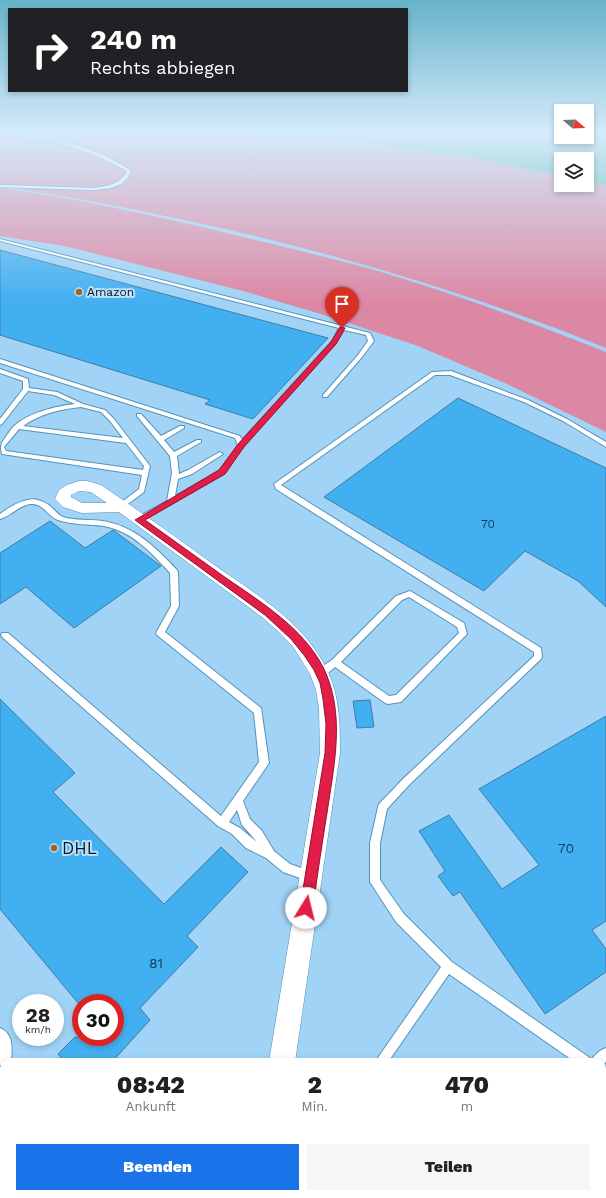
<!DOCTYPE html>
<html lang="de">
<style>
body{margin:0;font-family:"Work Sans",sans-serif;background:#f6f6f6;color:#202124;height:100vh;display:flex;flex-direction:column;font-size:15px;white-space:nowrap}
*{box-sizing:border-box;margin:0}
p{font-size:13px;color:#757577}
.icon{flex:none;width:22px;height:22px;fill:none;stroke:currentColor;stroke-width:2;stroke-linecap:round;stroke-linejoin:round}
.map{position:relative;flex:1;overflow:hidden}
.details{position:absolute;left:0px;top:1058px;width:606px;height:140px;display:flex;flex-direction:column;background:#fff;border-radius:12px 12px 0 0;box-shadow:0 2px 6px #0003}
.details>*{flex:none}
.guide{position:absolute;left:8px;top:8px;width:400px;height:84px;border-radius:0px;box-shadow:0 2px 6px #0003;background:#202124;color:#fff;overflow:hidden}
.needle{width:26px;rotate:109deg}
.buttons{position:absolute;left:554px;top:104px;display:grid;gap:8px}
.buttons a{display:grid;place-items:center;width:40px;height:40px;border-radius:0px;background:#fff;box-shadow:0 2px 6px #0003;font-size:20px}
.speed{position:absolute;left:12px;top:994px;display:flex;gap:8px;font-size:20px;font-weight:700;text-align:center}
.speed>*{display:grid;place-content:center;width:52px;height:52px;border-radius:50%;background:#fff;box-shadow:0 2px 6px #0003;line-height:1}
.speed small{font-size:10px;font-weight:400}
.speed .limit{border:6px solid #d22;background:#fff;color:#111}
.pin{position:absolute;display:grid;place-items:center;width:34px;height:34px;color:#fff;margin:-41px -17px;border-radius:50% 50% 50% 0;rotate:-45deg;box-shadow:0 0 4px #0007}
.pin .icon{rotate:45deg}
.me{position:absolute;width:44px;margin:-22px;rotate:9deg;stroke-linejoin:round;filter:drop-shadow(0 0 3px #0008)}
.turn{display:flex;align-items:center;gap:14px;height:84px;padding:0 16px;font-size:18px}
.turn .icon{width:52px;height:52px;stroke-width:2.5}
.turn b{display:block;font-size:28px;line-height:34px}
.eta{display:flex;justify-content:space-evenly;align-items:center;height:68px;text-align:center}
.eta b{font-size:24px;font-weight:800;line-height:28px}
.cta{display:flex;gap:8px;margin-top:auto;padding:8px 16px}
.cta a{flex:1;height:46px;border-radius:0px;background:#1a73e8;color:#fff;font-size:16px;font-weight:800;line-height:46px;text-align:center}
.cta a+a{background:#f6f6f6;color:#202124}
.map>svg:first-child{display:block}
</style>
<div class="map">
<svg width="606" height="1198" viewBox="0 0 606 1198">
<rect width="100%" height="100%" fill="#a1d3f6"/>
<path fill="#dc88a4" d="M0 134H324L416 151 466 156 543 173 558 174 561 177V185H587V183L606 185V348C412 269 207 218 0 186Z
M2 188C78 199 153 215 227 233 284 247 342 260 398 277 469 299 538 325 606 352V432L507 384 418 346 324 315 243 291 65 246 0 236V189Z"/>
<path fill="#47b19d" d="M324 134H561V137H587V134H606V185L587 183V159H561V177L558 174 543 173 466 156 416 151Z"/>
<path fill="#42aff0" stroke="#3e7da5" d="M0 250 328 338 253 419 205 404 210 400 0 335Z
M458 398 606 468V607L578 581 525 551 484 591 324 497Z
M50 521 85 548 113 530 161 566 74 628 26 587 0 604V553Z
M0 699 75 773 53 792 164 904 221 847 248 872 187 936 198 947 140 1008 150 1020 112 1062H65L58 1054 75 1037H115V1003H78L0 909Z
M370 700 374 727 357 728 353 701Z
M606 716V921L592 930 606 949V972L545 1014 460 892 453 896 438 876 445 871 419 831 449 815 502 889 539 865 479 789Z"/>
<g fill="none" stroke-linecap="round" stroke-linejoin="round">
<defs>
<path id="service" d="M12 134C47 134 103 150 131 171L128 177 121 184 110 188 94 190 0 187V185L94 188C107 186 121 185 127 171L100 157 72 147 45 139Z
M0 239 370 333 374 341 362 357 327 397H323V395L358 355 368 341 366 335 344 330 336 343 243 446 224 474 139 522H136L135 520 136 518 167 501 172 473 170 456 137 416V414H141L161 436 180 426H184V428L164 440 174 452 197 440H201V442L177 456 179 474 188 470 218 453 220 452 223 454 192 474 178 479 175 496 220 470 238 445 235 438 0 363V359L240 436 242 440 332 341 339 328 0 241Z
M0 369 28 379 29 388 57 392 83 404 105 410 114 419 150 466 144 492 121 509H118L117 507 118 505 139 489 142 475 2 454C0 448 1 443 5 438 8 434 11 429 14 426 28 413 56 406 75 404L54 395 28 391 2 424 0 425V419L23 389V381L0 373ZM81 407 101 412 110 421 123 438 23 426C40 414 60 409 81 407ZM19 429 126 443 144 466 143 470 6 451 4 447Z
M451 371 528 400 567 419 606 442V447L563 421 524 402 450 375H435L281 485 541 648 542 657 541 659 409 785 387 809 380 843V880L404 914 452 962 590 1058 592 1060C594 1055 600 1050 606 1048V1062L602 1066V1062H575L449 974 388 1062H375L441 967 396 922 370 882V843L378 807 379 804 403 779 534 656V652L276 489 274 484 432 372Z
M34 499C41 501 46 502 51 507 55 510 58 515 63 517 76 521 90 519 103 521 135 526 156 548 177 570L178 572 179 606 165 632 261 708 269 763 243 801 250 819 262 831 274 851 290 864 315 873 316 877 315 881 311 882 283 872 266 858 246 848 232 834 218 826 2 637 1 635 2 633H8L221 816 259 762 254 713 157 635 156 633 171 606 170 573C152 553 132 531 104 526 88 524 73 525 58 520 47 516 44 503 30 504 18 506 11 516 0 519V514C11 506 21 500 34 499ZM237 810 242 825 257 842 240 828 229 822Z
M410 591 464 623 467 634 401 702 388 704 385 703 335 667C330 671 324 678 317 676L316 673 317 670 332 660 396 596ZM409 597 457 627 459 633 396 695 389 696 341 662 402 600Z
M0 1028C14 1034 12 1049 11 1062H4V1068L0 1065Z
M602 1067 606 1068V1082L602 1081Z
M4 1070V1171L0 1169V1071Z
M16 1194H30L32 1198H18Z"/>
<path id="minor" d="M79 481H87L101 485C138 510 174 536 210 562 254 593 305 622 328 672 340 698 340 726 340 753L295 1062H269L320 753 319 708 316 690 310 674 294 648 280 633 262 617 119 512 82 513 63 507 55 499 59 490 67 485ZM79 491 91 492 107 503H82L71 497V495Z
M243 1194H271L270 1198H242Z"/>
</defs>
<use href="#service" stroke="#5492bb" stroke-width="2"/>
<use href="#minor" stroke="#5492bb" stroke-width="1"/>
<use href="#service" fill="#fff" fill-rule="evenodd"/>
<use href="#minor" fill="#fff" fill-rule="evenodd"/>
</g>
<linearGradient id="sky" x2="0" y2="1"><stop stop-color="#67b3ca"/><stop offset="0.44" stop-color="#d5ebfb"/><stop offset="1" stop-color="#d5ebfb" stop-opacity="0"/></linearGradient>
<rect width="606" height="302" fill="url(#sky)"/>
<path fill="#e11d48" stroke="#92132f" d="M340 327 345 328 336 344 244 447 225 474 145 520C172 539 199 559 226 578 261 602 303 628 323 667 346 713 334 765 327 813 322 844 317 876 313 908L311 913 306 914 302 913 300 908 325 753 326 724 323 699 320 683 314 670 304 655 291 639 265 615 135 520 219 470 239 443 331 342Z"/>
<g fill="#a1622a" stroke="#badff9" stroke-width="1.5">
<circle cx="79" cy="292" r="4"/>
<circle cx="54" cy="848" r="4"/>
</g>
<g text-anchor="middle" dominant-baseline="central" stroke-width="4" stroke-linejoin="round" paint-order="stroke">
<g font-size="12" fill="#001625" stroke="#badff9" text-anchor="start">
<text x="87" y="292">Amazon</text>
</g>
<g font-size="12" fill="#103c58">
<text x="488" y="524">70</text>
</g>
<g font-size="14" fill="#103c58">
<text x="566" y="848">70</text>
<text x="156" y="963">81</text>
</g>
<g font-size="17" fill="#001625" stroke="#badff9" text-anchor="start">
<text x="62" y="848">DHL</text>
</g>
</g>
</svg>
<div class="buttons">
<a><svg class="needle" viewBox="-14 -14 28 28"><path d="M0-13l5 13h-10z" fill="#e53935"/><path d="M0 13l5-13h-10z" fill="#757577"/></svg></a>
<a><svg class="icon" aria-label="layers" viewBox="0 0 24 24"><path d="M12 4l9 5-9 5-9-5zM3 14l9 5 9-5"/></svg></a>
</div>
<div class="speed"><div>28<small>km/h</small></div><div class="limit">30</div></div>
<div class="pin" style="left:342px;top:328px;background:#d93025"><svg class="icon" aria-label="arrive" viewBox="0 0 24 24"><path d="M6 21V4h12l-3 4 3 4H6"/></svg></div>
<svg class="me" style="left:306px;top:908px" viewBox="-20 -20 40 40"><circle r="19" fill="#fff"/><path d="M0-13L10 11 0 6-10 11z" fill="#e11d48"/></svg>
<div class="guide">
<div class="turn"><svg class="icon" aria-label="right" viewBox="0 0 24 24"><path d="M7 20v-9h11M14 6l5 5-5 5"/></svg><div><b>240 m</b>Rechts abbiegen</div></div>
</div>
<section class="details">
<div class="eta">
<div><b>08:42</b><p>Ankunft</p></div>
<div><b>2</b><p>Min.</p></div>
<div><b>470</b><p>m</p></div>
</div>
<div class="cta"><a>Beenden</a><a>Teilen</a></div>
</section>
</div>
